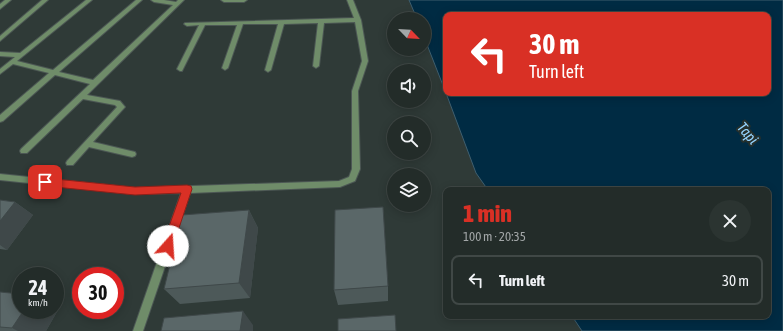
<!DOCTYPE html>
<meta charset="utf-8">
<style>
body{margin:0;font-family:"Asap Condensed",sans-serif;background:#2b3431;color:#f1f3f6;height:100vh;display:flex;flex-direction:column;font-size:15px;white-space:nowrap}
*{box-sizing:border-box;margin:0}
p{font-size:13px;color:#a3a7a8}
.icon{flex:none;width:22px;height:22px;fill:none;stroke:currentColor;stroke-width:2;stroke-linecap:round;stroke-linejoin:round}
.map{position:relative;flex:1;overflow:hidden}
.details{position:absolute;left:443px;top:187px;width:328px;height:132px;display:flex;flex-direction:column;background:#232c29;border-radius:8px;box-shadow:0 2px 10px #0003,0 0 0 1px #404846}
.details>*{flex:none}
.top-card{position:absolute;left:443px;top:12px;width:328px;height:84px;border-radius:8px;box-shadow:0 2px 10px #0003,0 0 0 1px #404846;background:#d93025;color:#fff;overflow:hidden}
.needle{width:26px;rotate:115deg}
.controls{position:absolute;left:387px;top:12px;display:grid;gap:8px}
.controls a{display:grid;place-items:center;width:44px;height:44px;border-radius:50%;background:#232c29;box-shadow:0 2px 10px #0003,0 0 0 1px #404846;font-size:20px}
.speed{position:absolute;left:12px;top:267px;display:flex;gap:8px;font-size:20px;font-weight:700;text-align:center}
.speed>*{display:grid;place-content:center;width:52px;height:52px;border-radius:50%;background:#232c29;box-shadow:0 2px 10px #0003,0 0 0 1px #404846;line-height:1}
.speed small{font-size:10px;font-weight:400}
.speed .limit{border:6px solid #d22;background:#fff;color:#111}
.pin{position:absolute;display:grid;place-items:center;width:34px;height:34px;color:#fff;margin:-17px;border-radius:8px;box-shadow:0 2px 6px #0006}
.me{position:absolute;width:44px;margin:-22px;rotate:19deg;stroke-linejoin:round;filter:drop-shadow(0 0 3px #0008)}
.turn{display:flex;align-items:center;gap:14px;height:84px;padding:0 20px;font-size:18px}
.turn .icon{width:52px;height:52px;stroke-width:2.5}
.turn b{display:block;font-size:28px;line-height:34px}
.round{display:grid;place-items:center;flex:none;width:42px;height:42px;border-radius:21px;background:#2b3431}
.summary{display:flex;align-items:center;justify-content:space-between;height:68px;padding:0 20px}
h1{font-size:24px;font-weight:800;line-height:30px;color:#d93025}
ul{padding:0;list-style:none}
li{display:flex;align-items:center;gap:12px;height:50px;margin:0 8px 6px;padding:0 12px;border:2px solid #404846;border-radius:8px}
li div{flex:1}
li b{display:block;font-size:15px}
li em{font-style:normal}
.map>svg:first-child{display:block}
</style>
<div class="map">
<svg width="783" height="331" viewBox="0 0 783 331">
<rect width="100%" height="100%" fill="#2f3a37"/>
<path fill="#002b43" stroke="#3f5f6f" d="M409 0H783V331H582L572 316H768V190H488L476 173 446 93H768V15H446V93L424 37V19H417Z"/>
<g fill="none" stroke-linecap="round" stroke-linejoin="round">
<defs>
<path id="minor" d="M5 0H11L0 9V4Z
M42 0H48L0 41V36Z
M86 0H92L17 61 53 70 136 0H142L59 72 93 80 173 5 154 2 151 0H164L176 2 178 0H184L87 95 120 101 125 107 93 142 135 152 136 154 135 156 132 157 89 147 73 165H67L66 163 67 161 117 107 115 105 83 99 27 153H21L20 151 21 149 90 84 55 75 3 121 0 122V115L49 73 13 64 0 74V69L15 57 0 56V52L20 53Z
M221 0H247L244 2H224Z
M347 0H353L361 20 368 61 358 91 360 169 355 181 340 187 190 193 143 331H133L181 193 135 194 0 180V174L135 188 339 181 349 177 352 169V91L362 61 355 22 324 23 319 66 316 68 313 66 318 23 284 24 271 70 268 72 265 70 278 24H243L228 68 225 70 222 68 237 25H205L182 71H180L177 69 199 25 187 26 184 24 185 23 354 18Z"/>
</defs>
<use href="#minor" stroke="#4c5754" stroke-width="2"/>
<use href="#minor" fill="#6f8c69" fill-rule="evenodd"/>
</g>
<path fill="#4d5959" d="M0 200 15 202 33 215 7 250 0 249Z
M249 210 258 228 250 298 180 304 164 289Z
M388 286V301L338 305 334 290Z
M0 292 55 310V308L58 310 46 331H0Z"/>
<path fill="#3f4849" d="M15 202 33 215 7 250 0 245V221Z
M249 210 258 228 250 298 239 283Z
M55 308 58 310 46 331H18L12 328 24 310H55Z
M243 311 253 325V331H240Z"/>
<path fill="#5a6768" stroke="#3f4849" d="M0 200 15 202 0 221Z
M383 207 388 286 334 290 335 210Z
M249 210 239 283 164 289 182 215Z
M0 292 21 294V310H24L12 328 0 327Z
M243 311 240 331H161L164 318Z
M395 315 396 331H338V319Z"/>
<path fill="#d93025" stroke="#8d1f18" d="M45 178 135 187 187 185 191 186 192 189 173 246 171 249 168 251 164 249 162 246 181 193 135 195 45 186 42 185 40 182 42 179Z"/>
<g text-anchor="middle" dominant-baseline="central" stroke-width="4" stroke-linejoin="round" paint-order="stroke">
<g font-size="15" font-style="italic" fill="#95d4ff" stroke="#25302d">
<text transform="translate(748 133) rotate(49)">Tapi</text>
</g>
</g>
</svg>
<div class="controls">
<a><svg class="needle" viewBox="-14 -14 28 28"><path d="M0-13l5 13h-10z" fill="#e53935"/><path d="M0 13l5-13h-10z" fill="#a3a7a8"/></svg></a>
<a><svg class="icon" aria-label="sound" viewBox="0 0 24 24"><path d="M4 9h4l5-4v14l-5-4H4zM17 9q2 3 0 6"/></svg></a>
<a><svg class="icon" aria-label="search" viewBox="0 0 24 24"><circle cx="10" cy="10" r="6"/><path d="M15 15l6 6"/></svg></a>
<a><svg class="icon" aria-label="layers" viewBox="0 0 24 24"><path d="M12 4l9 5-9 5-9-5zM3 14l9 5 9-5"/></svg></a>
</div>
<div class="speed"><div>24<small>km/h</small></div><div class="limit">30</div></div>
<div class="pin" style="left:45px;top:182px;background:#d93025"><svg class="icon" aria-label="arrive" viewBox="0 0 24 24"><path d="M6 21V4h12l-3 4 3 4H6"/></svg></div>
<svg class="me" style="left:168px;top:246px" viewBox="-20 -20 40 40"><circle r="19" fill="#fff"/><path d="M0-13L10 11 0 6-10 11z" fill="#d93025"/></svg>
<div class="top-card">
<div class="turn"><svg class="icon" aria-label="left" viewBox="0 0 24 24"><path d="M17 20v-9H6M10 6l-5 5 5 5"/></svg><div><b>30 m</b>Turn left</div></div>
</div>
<section class="details">
<div class="summary"><div><h1>1 min</h1><p>100 m · 20:35</p></div><a class="round"><svg class="icon" aria-label="close" viewBox="0 0 24 24"><path d="M6 6l12 12M18 6L6 18"/></svg></a></div>
<ul>
<li><svg class="icon" aria-label="left" viewBox="0 0 24 24"><path d="M17 20v-9H6M10 6l-5 5 5 5"/></svg><div><b>Turn left</b></div><em>30 m</em></li>
</ul>
</section>
</div>
